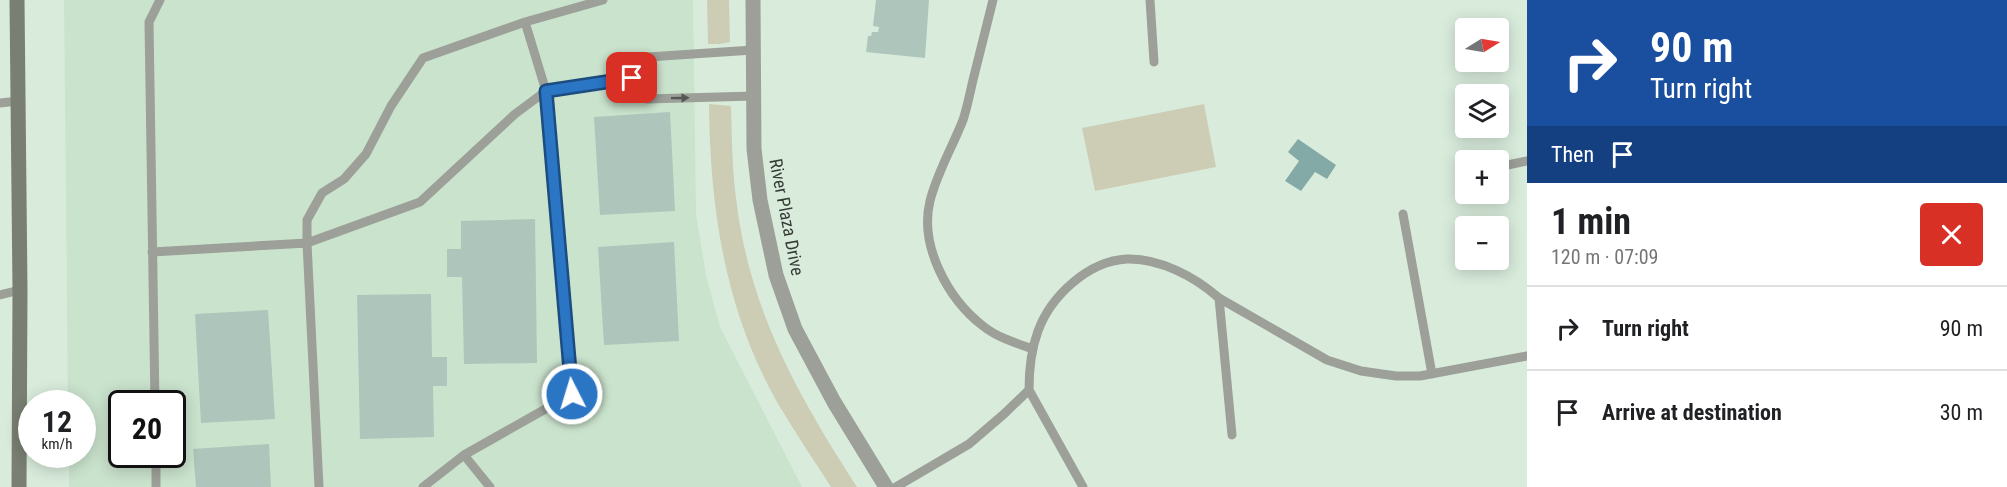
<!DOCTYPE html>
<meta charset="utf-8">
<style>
body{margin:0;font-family:"Roboto Condensed",sans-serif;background:#f6f6f6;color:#202124;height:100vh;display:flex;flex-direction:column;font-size:22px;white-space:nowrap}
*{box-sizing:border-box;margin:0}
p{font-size:20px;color:#757577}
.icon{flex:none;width:33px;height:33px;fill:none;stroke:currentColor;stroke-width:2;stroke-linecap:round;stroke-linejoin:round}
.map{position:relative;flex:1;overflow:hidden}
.panel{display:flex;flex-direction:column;background:#fff;width:480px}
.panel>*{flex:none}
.banner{background:#1a4fa0;color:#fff;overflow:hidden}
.needle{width:39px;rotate:79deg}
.buttons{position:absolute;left:1455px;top:18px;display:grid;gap:12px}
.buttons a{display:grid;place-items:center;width:54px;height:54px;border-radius:6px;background:#fff;box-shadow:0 3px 15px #0003;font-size:30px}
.speed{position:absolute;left:18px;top:390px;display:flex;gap:12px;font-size:30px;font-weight:700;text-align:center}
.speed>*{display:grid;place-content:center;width:78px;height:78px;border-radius:50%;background:#fff;box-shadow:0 3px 15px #0003;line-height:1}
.speed small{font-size:15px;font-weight:400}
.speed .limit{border:3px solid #111;border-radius:9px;background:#fff;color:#111}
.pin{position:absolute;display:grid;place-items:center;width:51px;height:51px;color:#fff;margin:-26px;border-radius:12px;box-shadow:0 3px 9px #0006}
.me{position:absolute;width:66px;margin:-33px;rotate:355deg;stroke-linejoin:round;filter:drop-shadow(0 0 4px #0008)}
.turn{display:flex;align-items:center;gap:21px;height:126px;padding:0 24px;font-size:27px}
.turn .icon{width:78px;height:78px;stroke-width:2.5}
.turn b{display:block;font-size:42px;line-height:51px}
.then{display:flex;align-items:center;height:57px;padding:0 24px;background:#0003;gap:12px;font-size:22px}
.round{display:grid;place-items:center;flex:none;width:63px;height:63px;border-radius:6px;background:#f6f6f6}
.overview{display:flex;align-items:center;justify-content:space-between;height:102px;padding:0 24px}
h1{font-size:36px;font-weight:700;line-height:45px}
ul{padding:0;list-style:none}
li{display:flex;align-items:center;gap:18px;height:84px;padding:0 24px;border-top:2px solid #e0e0e0}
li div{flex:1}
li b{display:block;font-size:22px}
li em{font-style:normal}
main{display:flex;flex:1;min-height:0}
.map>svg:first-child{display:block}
</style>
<main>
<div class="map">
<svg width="1527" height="487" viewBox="0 0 1527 487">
<rect width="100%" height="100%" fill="#d9ecdc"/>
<path fill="#cae3cd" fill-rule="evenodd" d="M64 0H693L696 214 706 275 720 327 802 487H69V455L82 454V404L68 403ZM122 404H172V454H122Z"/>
<path fill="#cdcdb5" d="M707 0H729L730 42 720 44H708Z
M709 104 731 106C732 137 732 167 736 198 749 309 797 394 857 487H831C813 459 794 431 777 402 725 310 710 209 709 104Z
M1204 104 1216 167 1095 191 1082 128Z"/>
<path fill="#84aaa7" d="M1298 139 1336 165 1327 179 1315 172 1301 191 1285 181 1299 161 1288 152Z"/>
<path fill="#adc5bb" d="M876 0H929L925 58 866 52 868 36H871L872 32H878L879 27 873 26Z
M670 112 675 211 600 215 594 117Z
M535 219 537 363 464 364 462 277H447V249H461V221Z
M674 242 679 341 604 345 598 247Z
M431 294 432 357H447V386H433L434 437 360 439 357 295Z
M268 310 275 419 201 423 195 314Z
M269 444 271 487H196L193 449Z"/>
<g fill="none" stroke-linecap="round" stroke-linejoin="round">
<path stroke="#9ca098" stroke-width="9" d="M993 0C986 27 980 53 973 80 970 93 967 108 963 120 952 148 937 173 930 201 919 246 948 299 983 326 998 338 1016 343 1033 349
M1150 0 1154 62
M632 78 647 99 754 96
M0 103 18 101
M1498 167 1527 161
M1403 214 1432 374
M152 252 307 243V220L322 193 344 179 366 154 391 106 423 58 525 22 603 0
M0 295 20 290
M1219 298 1327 360 1361 371 1396 376H1420L1527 356
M1029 390 1083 487
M155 404 149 22 160 0
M156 454V487
M464 455 490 487
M319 487 307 243 420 202 515 114 546 91 525 22
M423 487 464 455 572 394 546 91 632 78 648 57 753 50
M896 487 969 444 1004 414 1029 390C1029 370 1031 350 1038 331 1051 296 1088 261 1127 259 1160 258 1195 277 1219 298L1232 435"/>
<path stroke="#9ca098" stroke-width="15" d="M753 0 754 149 760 200 776 275 795 329 834 402 886 487"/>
<path stroke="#797f72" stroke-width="15" d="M17 0 20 290 19 487"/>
</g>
<defs><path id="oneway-solid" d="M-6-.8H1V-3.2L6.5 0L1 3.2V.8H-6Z" transform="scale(1.5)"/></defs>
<use fill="#545a53" href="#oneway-solid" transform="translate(680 98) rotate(-1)"/>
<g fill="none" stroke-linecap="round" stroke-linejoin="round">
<defs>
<path id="route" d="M572 394 546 91 632 78"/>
</defs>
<use href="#route" stroke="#1c4c80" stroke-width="15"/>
<use href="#route" stroke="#2b75c5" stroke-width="10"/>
</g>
<g text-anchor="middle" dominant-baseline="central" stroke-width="6" stroke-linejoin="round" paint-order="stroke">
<g font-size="18" fill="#353c36" stroke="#d9ecdc">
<text transform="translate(787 217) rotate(79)">River Plaza Drive</text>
</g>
</g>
</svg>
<div class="buttons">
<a><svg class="needle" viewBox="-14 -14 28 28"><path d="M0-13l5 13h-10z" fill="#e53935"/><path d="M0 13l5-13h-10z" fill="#757577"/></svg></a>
<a><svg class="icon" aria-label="layers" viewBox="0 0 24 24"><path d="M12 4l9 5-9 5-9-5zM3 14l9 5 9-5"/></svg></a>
<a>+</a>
<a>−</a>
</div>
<div class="speed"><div>12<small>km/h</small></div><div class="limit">20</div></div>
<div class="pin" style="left:632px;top:78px;background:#d93025"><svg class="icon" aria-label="arrive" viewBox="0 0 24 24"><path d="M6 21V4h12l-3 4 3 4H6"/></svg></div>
<svg class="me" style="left:572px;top:394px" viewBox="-20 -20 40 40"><circle r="17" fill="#2b75c5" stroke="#fff" stroke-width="3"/><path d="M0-11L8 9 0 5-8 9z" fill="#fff"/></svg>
</div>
<section class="panel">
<div class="banner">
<div class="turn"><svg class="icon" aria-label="right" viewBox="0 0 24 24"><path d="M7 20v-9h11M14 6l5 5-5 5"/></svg><div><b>90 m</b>Turn right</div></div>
<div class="then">Then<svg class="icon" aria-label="arrive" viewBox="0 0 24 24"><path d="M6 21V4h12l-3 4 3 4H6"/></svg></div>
</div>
<div class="overview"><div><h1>1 min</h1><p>120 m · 07:09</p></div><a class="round" style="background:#d93025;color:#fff"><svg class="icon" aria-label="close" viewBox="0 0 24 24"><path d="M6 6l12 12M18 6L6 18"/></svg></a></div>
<ul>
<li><svg class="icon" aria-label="right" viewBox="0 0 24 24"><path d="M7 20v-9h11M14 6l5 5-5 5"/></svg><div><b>Turn right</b></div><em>90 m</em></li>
<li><svg class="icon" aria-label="arrive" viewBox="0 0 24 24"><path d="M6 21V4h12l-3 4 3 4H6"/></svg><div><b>Arrive at destination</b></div><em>30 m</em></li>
</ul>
</section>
</main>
